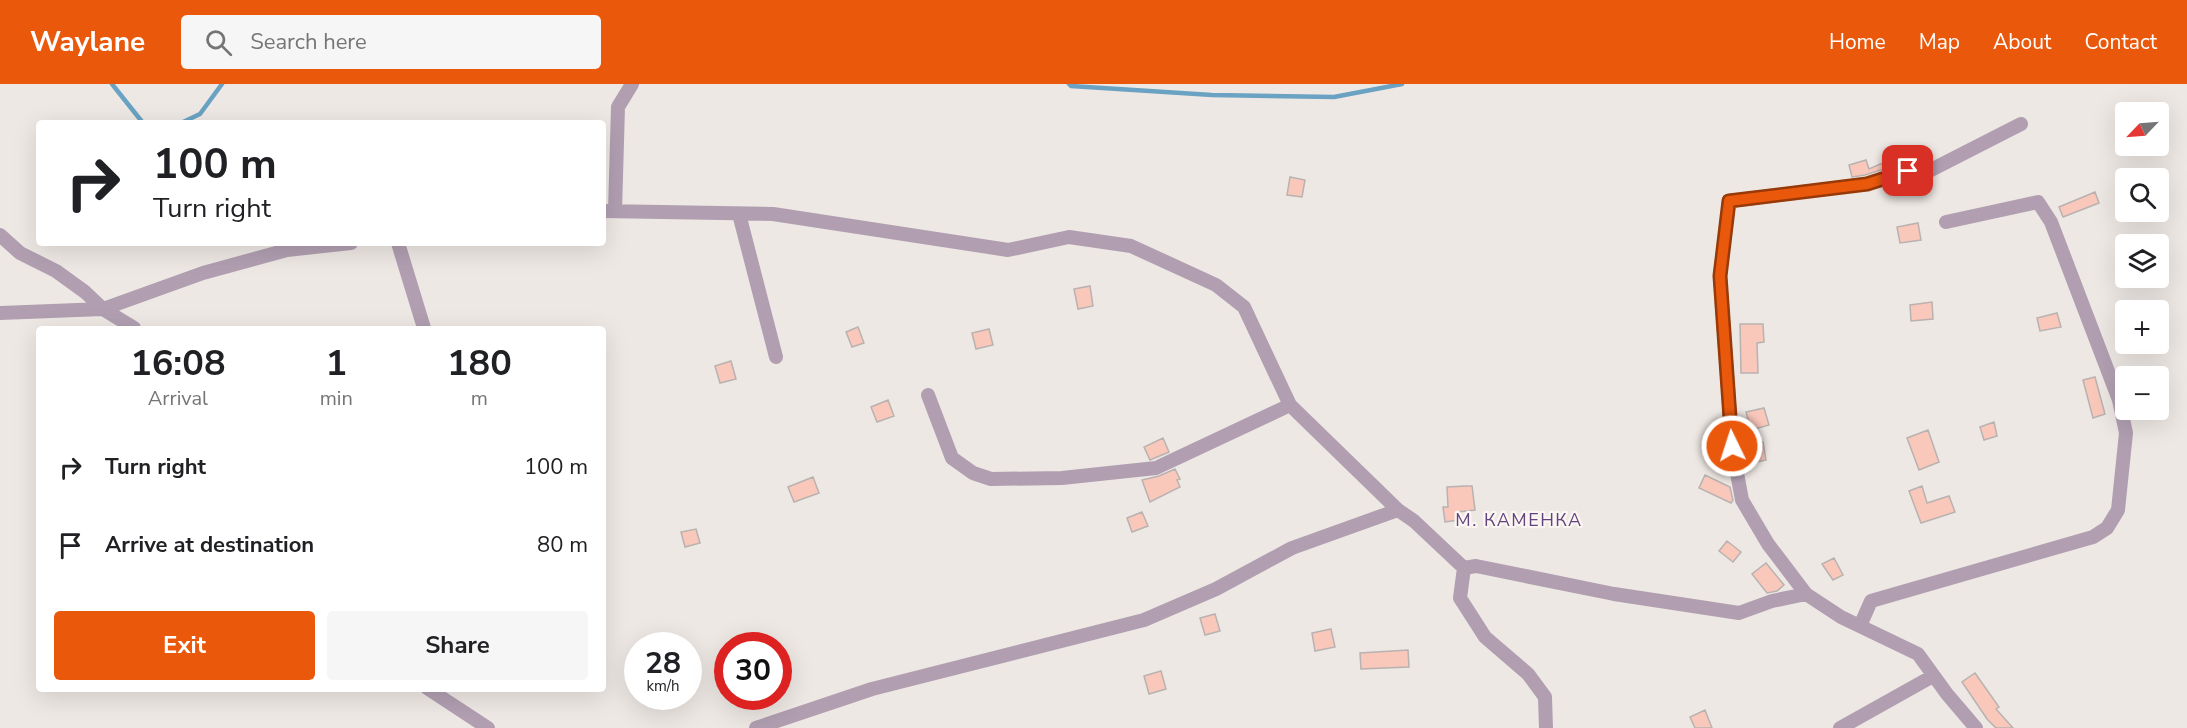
<!DOCTYPE html>
<meta charset="utf-8">
<style>
body{margin:0;font-family:"Nunito Sans",sans-serif;background:#f6f6f6;color:#202124;height:100vh;display:flex;flex-direction:column;font-size:22px;white-space:nowrap}
*{box-sizing:border-box;margin:0}
p{font-size:20px;color:#757577}
.icon{flex:none;width:33px;height:33px;fill:none;stroke:currentColor;stroke-width:2;stroke-linecap:round;stroke-linejoin:round}
.map{position:relative;flex:1;overflow:hidden}
.side{position:absolute;left:36px;top:242px;width:570px;height:366px;display:flex;flex-direction:column;background:#fff;border-radius:6px;box-shadow:0 6px 24px #0002}
.side>*{flex:none}
.banner{position:absolute;left:36px;top:36px;width:570px;height:126px;border-radius:6px;box-shadow:0 6px 24px #0002;background:#fff;color:#202124;overflow:hidden}
.needle{width:39px;rotate:245deg}
.buttons{position:absolute;left:2115px;top:18px;display:grid;gap:12px}
.buttons a{display:grid;place-items:center;width:54px;height:54px;border-radius:6px;background:#fff;box-shadow:0 6px 24px #0002;font-size:30px}
.speed{position:absolute;left:624px;top:548px;display:flex;gap:12px;font-size:30px;font-weight:700;text-align:center}
.speed>*{display:grid;place-content:center;width:78px;height:78px;border-radius:50%;background:#fff;box-shadow:0 6px 24px #0002;line-height:1}
.speed small{font-size:15px;font-weight:400}
.speed .limit{border:9px solid #d22;background:#fff;color:#111}
.pin{position:absolute;display:grid;place-items:center;width:51px;height:51px;color:#fff;margin:-26px;border-radius:12px;box-shadow:0 3px 9px #0006}
.me{position:absolute;width:66px;margin:-33px;rotate:356deg;stroke-linejoin:round;filter:drop-shadow(0 0 4px #0008)}
.turn{display:flex;align-items:center;gap:21px;height:126px;padding:0 18px;font-size:27px}
.turn .icon{width:78px;height:78px;stroke-width:2.5}
.turn b{display:block;font-size:42px;line-height:51px}
.eta{display:flex;justify-content:space-evenly;align-items:center;height:102px;text-align:center}
.eta b{font-size:36px;font-weight:700;line-height:42px}
.primary-button{display:flex;gap:12px;margin-top:auto;padding:12px 18px}
.primary-button a{flex:1;height:69px;border-radius:6px;background:#ea580c;color:#fff;font-size:24px;font-weight:700;line-height:69px;text-align:center}
.primary-button a+a{background:#f6f6f6;color:#202124}
ul{padding:0;list-style:none}
li{display:flex;align-items:center;gap:18px;height:78px;padding:0 18px}
li div{flex:1}
li b{display:block;font-size:22px}
li em{font-style:normal}
header{display:flex;align-items:center;gap:36px;box-sizing:border-box;height:84px;padding:0 30px;background:#ea580c;color:#fff}
header strong{font-size:28px}
nav{display:flex;gap:33px;margin-inline-start:auto;font-size:21px}
.search{width:420px;height:54px;background:#f6f6f6;display:flex;align-items:center;gap:15px;box-sizing:border-box;padding:0 21px;border-radius:6px;color:#757577;font-size:22px}
.map>svg:first-child{display:block}
</style>
<header>
<strong>Waylane</strong>
<div class="search"><svg class="icon" aria-label="search" viewBox="0 0 24 24"><circle cx="10" cy="10" r="6"/><path d="M15 15l6 6"/></svg>Search here</div>
<nav><a>Home</a><a>Map</a><a>About</a><a>Contact</a></nav>
</header>
<div class="map">
<svg width="2187" height="644" viewBox="0 0 2187 644">
<rect width="100%" height="100%" fill="#eee8e4"/>
<g fill="none" stroke-linecap="round" stroke-linejoin="round">
<path stroke="#69a2c2" stroke-width="4.5" d="M112 0 143 39H150
M1069 0 1071 2 1212 11 1334 13 1402 0
M181 39 200 30 222 0"/>
</g>
<path fill="#fac7bb" stroke="#b8b2b0" stroke-width="1.5" d="M1914 62 1918 78H1906L1865 91 1852 93 1849 81 1866 76 1869 85 1901 71 1900 66Z
M1290 93 1305 96 1302 113 1287 111Z
M2095 108 2099 119 2063 133 2059 123Z
M1918 139 1921 156 1900 159 1897 143Z
M1090 202 1093 222 1078 225 1074 205Z
M1932 218 1933 235 1911 237 1910 221Z
M2057 229 2061 243 2040 247 2037 234Z
M1740 240H1763L1764 258 1757 259 1758 289H1741Z
M858 243 864 259 852 263 846 248Z
M989 245 993 261 976 265 972 249Z
M731 277 736 295 720 299 715 282Z
M2095 293 2105 330 2093 334 2083 296Z
M888 316 894 332 877 338 871 323Z
M1764 324 1769 341 1751 346 1746 328Z
M1994 338 1997 352 1984 356 1980 343Z
M1928 346 1939 378 1919 386 1907 354Z
M1163 354 1169 368 1150 376 1144 363Z
M1763 358 1766 376 1752 379 1749 361Z
M1175 385 1180 395 1177 396 1180 403 1150 418 1142 396 1159 392Z
M1705 391 1730 403 1733 416 1731 419 1699 404Z
M813 393 819 409 794 418 788 403Z
M1466 402H1472L1475 426 1458 428 1459 436 1445 438 1443 423H1448L1447 403Z
M1922 402 1927 419 1949 412 1955 428 1921 439 1909 407Z
M1142 428 1148 442 1132 448 1127 434Z
M696 445 700 459 685 463 681 448Z
M1727 457 1741 468 1733 478 1719 467Z
M1834 474 1843 491 1833 496 1822 480Z
M1766 479 1784 501 1777 507 1767 509 1752 490Z
M1215 530 1220 547 1205 551 1200 534Z
M1331 545 1335 563 1315 567 1312 549Z
M1408 566 1409 583 1361 585 1360 569Z
M1161 587 1166 605 1149 610 1144 592Z
M1975 589 1999 623 1996 625 2013 644H1996L1987 635 1962 598Z
M1705 626 1712 644H1695L1690 633Z"/>
<g fill="none" stroke-linecap="round" stroke-linejoin="round">
<path stroke="#b19fb1" stroke-width="14" d="M603 127 773 130 1008 166 1069 153 1131 162 1216 201 1244 223 1290 321 1398 426
M615 127 618 23 632 0
M739 130 776 273
M0 151 20 169 56 187 85 208 103 225 134 244
M398 159 424 244
M0 229 103 225 203 189 287 166 351 159
M928 311 952 374 973 389 991 395 1062 394 1156 384 1290 321
M1806 510 1768 460 1742 416 1732 362 1720 192 1729 117 1867 100 1908 87 1927 88 2021 40
M1860 542 1871 517 2093 453 2107 444 2118 426 2126 349 2119 316 2051 138 2038 118 1946 138
M427 604 488 644
M756 644 872 605 1144 536 1216 505 1292 464 1398 426 1414 437 1464 484
M1546 644 1545 613 1528 590 1485 553 1460 514 1464 484 1476 482 1614 510 1739 529 1772 517 1806 510 1841 533 1918 570 1947 610 1976 644
M1840 644 1933 592"/>
</g>
<g fill="none" stroke-linecap="round" stroke-linejoin="round">
<defs>
<path id="route" d="M1732 362 1720 192 1729 117 1867 100 1908 87"/>
</defs>
<use href="#route" stroke="#983908" stroke-width="15"/>
<use href="#route" stroke="#ea580c" stroke-width="10"/>
</g>
<g text-anchor="middle" dominant-baseline="central" stroke-width="4.5" stroke-linejoin="round" paint-order="stroke">
<g font-size="18" letter-spacing="1.5" fill="#63437e" stroke="#fbf6f2">
<text x="1519" y="436">М. КАМЕНКА</text>
</g>
</g>
</svg>
<div class="buttons">
<a><svg class="needle" viewBox="-14 -14 28 28"><path d="M0-13l5 13h-10z" fill="#e53935"/><path d="M0 13l5-13h-10z" fill="#757577"/></svg></a>
<a><svg class="icon" aria-label="search" viewBox="0 0 24 24"><circle cx="10" cy="10" r="6"/><path d="M15 15l6 6"/></svg></a>
<a><svg class="icon" aria-label="layers" viewBox="0 0 24 24"><path d="M12 4l9 5-9 5-9-5zM3 14l9 5 9-5"/></svg></a>
<a>+</a>
<a>−</a>
</div>
<div class="speed"><div>28<small>km/h</small></div><div class="limit">30</div></div>
<div class="pin" style="left:1908px;top:87px;background:#d93025"><svg class="icon" aria-label="arrive" viewBox="0 0 24 24"><path d="M6 21V4h12l-3 4 3 4H6"/></svg></div>
<svg class="me" style="left:1732px;top:362px" viewBox="-20 -20 40 40"><circle r="17" fill="#ea580c" stroke="#fff" stroke-width="3"/><path d="M0-11L8 9 0 5-8 9z" fill="#fff"/></svg>
<div class="banner">
<div class="turn"><svg class="icon" aria-label="right" viewBox="0 0 24 24"><path d="M7 20v-9h11M14 6l5 5-5 5"/></svg><div><b>100 m</b>Turn right</div></div>
</div>
<section class="side">
<div class="eta">
<div><b>16:08</b><p>Arrival</p></div>
<div><b>1</b><p>min</p></div>
<div><b>180</b><p>m</p></div>
</div>
<ul>
<li><svg class="icon" aria-label="right" viewBox="0 0 24 24"><path d="M7 20v-9h11M14 6l5 5-5 5"/></svg><div><b>Turn right</b></div><em>100 m</em></li>
<li><svg class="icon" aria-label="arrive" viewBox="0 0 24 24"><path d="M6 21V4h12l-3 4 3 4H6"/></svg><div><b>Arrive at destination</b></div><em>80 m</em></li>
</ul>
<div class="primary-button"><a>Exit</a><a>Share</a></div>
</section>
</div>
